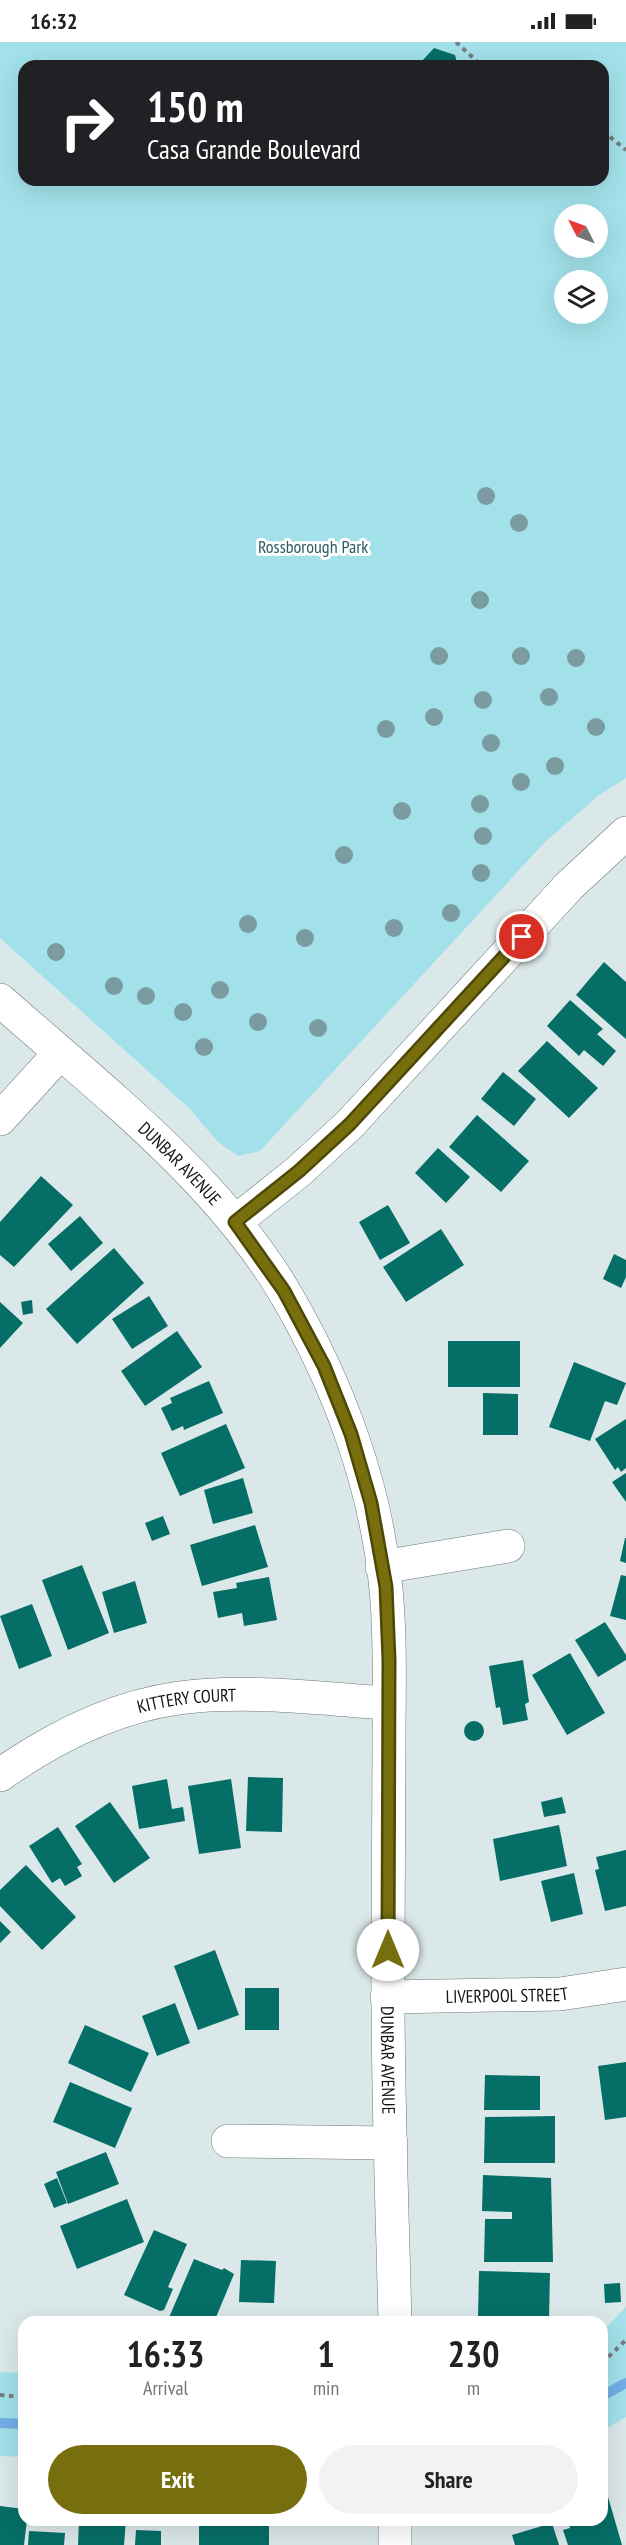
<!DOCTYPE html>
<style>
body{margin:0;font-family:"PT Sans Narrow",sans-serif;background:#f2f2f2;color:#222;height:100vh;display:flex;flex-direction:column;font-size:22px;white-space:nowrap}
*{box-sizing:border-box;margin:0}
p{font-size:20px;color:#767676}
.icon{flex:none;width:33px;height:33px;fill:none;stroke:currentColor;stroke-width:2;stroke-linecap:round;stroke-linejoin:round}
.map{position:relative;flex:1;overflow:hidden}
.side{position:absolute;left:18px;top:2274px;width:590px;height:210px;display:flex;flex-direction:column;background:#fff;border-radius:18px;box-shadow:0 6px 24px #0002}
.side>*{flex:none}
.banner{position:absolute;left:18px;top:18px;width:591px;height:126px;border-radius:18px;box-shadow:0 6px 24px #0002;background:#202124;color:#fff;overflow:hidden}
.needle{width:39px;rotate:312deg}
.buttons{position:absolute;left:554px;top:162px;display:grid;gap:12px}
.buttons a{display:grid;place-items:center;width:54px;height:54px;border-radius:50%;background:#fff;box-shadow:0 6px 24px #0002;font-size:30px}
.pin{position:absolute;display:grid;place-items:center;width:51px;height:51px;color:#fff;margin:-26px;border:3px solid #fff;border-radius:50%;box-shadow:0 2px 6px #0007}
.me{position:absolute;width:66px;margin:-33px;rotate:0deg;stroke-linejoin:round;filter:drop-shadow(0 0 4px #0008)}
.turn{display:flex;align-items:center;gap:21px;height:126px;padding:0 30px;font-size:27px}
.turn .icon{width:78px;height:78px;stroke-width:2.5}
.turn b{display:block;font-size:42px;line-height:51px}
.eta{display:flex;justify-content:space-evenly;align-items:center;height:102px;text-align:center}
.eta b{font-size:36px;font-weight:600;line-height:42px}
.action{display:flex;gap:12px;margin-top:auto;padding:12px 30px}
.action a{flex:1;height:69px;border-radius:36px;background:#776e0d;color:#fff;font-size:24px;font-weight:600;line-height:69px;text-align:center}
.action a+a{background:#f2f2f2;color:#222}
.status{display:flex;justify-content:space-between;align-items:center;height:42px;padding:0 30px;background:#fff;direction:ltr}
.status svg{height:16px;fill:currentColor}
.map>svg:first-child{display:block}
</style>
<div class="status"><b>16:32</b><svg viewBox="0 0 49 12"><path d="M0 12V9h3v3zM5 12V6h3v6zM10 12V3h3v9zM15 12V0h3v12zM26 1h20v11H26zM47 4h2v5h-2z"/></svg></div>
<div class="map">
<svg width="626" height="2503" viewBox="0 0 626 2503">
<rect width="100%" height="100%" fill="#dbe8ea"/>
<path fill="#a2e1ea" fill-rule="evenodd" d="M0 0H626V736L599 753 545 800 260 1109 238 1114 218 1100 189 1066 0 896ZM24 24H603V138H24ZM564 172H597V206H564ZM564 238H597V272H564Z
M626 2265V2375L602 2389V2290Z
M0 2330 24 2331V2415L0 2414Z"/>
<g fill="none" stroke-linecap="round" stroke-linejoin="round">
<path stroke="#71aee7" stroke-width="10" d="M602 2354 626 2341
M0 2381 24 2382"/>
</g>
<path fill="#056e66" d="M434 6 455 13 458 24H422L421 20Z
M604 920 626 940V997L576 953Z
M570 958 603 987 597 992 616 1009 603 1024 584 1008 579 1014 547 984Z
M547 999 598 1046 569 1076 518 1029Z
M503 1030 536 1057 514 1084 481 1057Z
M477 1073 529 1119 501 1150 449 1105Z
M438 1106 470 1135 446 1161 415 1131Z
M41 1134 73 1163 14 1225 0 1213V1180Z
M388 1163 410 1201 380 1218 359 1180Z
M80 1174 103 1201 71 1229 48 1202Z
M441 1187 464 1223 406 1260 383 1225Z
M114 1206 144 1241 77 1302 46 1267Z
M614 1212 626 1218V1235L621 1246 603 1237Z
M149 1254 168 1284 132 1307 112 1277Z
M32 1258 33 1271 23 1273 21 1260Z
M0 1260 23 1281 0 1306Z
M177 1289 202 1325 145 1364 121 1329Z
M448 1299H520V1345H448Z
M574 1320 626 1341 617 1363 605 1359 590 1399 549 1385Z
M209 1339 223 1371 184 1388 183 1384 172 1389 161 1366 172 1361 170 1356Z
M483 1351 518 1352V1393H483Z
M626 1377V1426L621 1430 618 1425 615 1428 595 1397Z
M226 1382 245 1426 180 1454 161 1411Z
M626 1431V1460L612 1440Z
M243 1436 253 1471 213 1482 204 1448Z
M163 1474 170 1492 152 1499 145 1481Z
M255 1483 268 1525 202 1544 190 1503Z
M625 1496H626V1521L620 1519Z
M82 1523 109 1591 68 1608 42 1538Z
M621 1533 626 1534V1578L610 1574Z
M269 1535 277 1578 244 1584 242 1571 218 1576 213 1550 237 1546 236 1541Z
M135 1539 147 1581 114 1591 102 1550Z
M32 1562 52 1614 19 1627 0 1574Z
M605 1580 626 1613V1618L598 1635 575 1598Z
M570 1611 605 1671 567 1693 532 1633Z
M523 1618 529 1660 525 1662 528 1678 503 1683 500 1665 496 1666 489 1624Z
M464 1689a10 10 0 1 1 20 0a10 10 0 1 1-20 0Z
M248 1735 283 1736 282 1790 246 1789Z
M167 1737 172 1767 183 1765 185 1779 139 1787 132 1744Z
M231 1737 241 1806 199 1812 188 1744Z
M562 1755 566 1771 544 1775 541 1760Z
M110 1760 150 1816 114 1841 75 1784Z
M559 1783 567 1824 500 1839 493 1797Z
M58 1785 82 1822 77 1825 82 1834 65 1844 60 1836 52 1841 29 1804Z
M626 1808V1864L605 1869 595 1828 599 1827 596 1815Z
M26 1823 76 1875 42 1908 0 1864V1848Z
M574 1831 583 1872 551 1880 541 1839Z
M0 1879 11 1890 0 1901Z
M215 1908 239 1973 198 1988 174 1924Z
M245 1946H279V1988H245Z
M175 1961 190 2001 157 2014 142 1974Z
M85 1983 149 2011 131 2050 68 2021Z
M626 2020V2075L605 2078 598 2024Z
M485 2033 540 2034V2068H484Z
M70 2040 132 2066 115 2106 53 2080Z
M555 2074V2121H484L485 2075Z
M106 2110 119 2142 68 2162 56 2130Z
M483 2133 551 2136 553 2220H484L485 2177H512V2170L482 2169Z
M57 2136 67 2161 54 2166 44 2142Z
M127 2157 144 2200 77 2227 60 2184Z
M154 2188 187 2202 168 2245 173 2247 164 2268 160 2269 124 2253Z
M194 2217 222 2228 224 2226 234 2232 214 2280H172L168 2278Z
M241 2218 276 2219 274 2261 239 2260Z
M479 2229 550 2231 549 2277 478 2275Z
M620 2241 621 2260 605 2261 604 2242Z
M606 2448 622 2503H568L563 2488 570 2486 568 2478H602V2450Z
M0 2464 24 2467V2478H27L24 2503H0Z
M79 2478H126L124 2503H78Z
M199 2478H269V2503H199Z
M552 2481 559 2503H515L512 2493Z
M136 2488 161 2489V2503H135Z
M29 2489 65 2491 64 2503H28Z"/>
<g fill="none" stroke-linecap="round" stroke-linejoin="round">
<defs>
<g id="minor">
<path id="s1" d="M0 958C98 1045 218 1137 285 1251 338 1341 376 1443 386 1547 391 1598 389 1650 389 1701 388 1772 388 1843 388 1914 387 2036 392 2158 395 2280"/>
<path d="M0 1077 60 1011"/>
<path d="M235 1180 299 1129 350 1082 569 844 626 791"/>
<path d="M382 1525 508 1504"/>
<path id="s2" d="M0 1733C54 1695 113 1665 179 1656 248 1647 320 1657 389 1661"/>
<path id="s3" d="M387 1955 560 1952 626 1942"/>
<path d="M228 2099 391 2101"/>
<path d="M395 2503V2478"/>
</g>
</defs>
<use href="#minor" stroke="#6d7879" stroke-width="34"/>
<path stroke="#747c7d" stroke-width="4" stroke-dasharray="4.5 4.5" stroke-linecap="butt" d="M456 0 482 24
M603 89 626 108
M602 2321 626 2298
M0 2353 24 2355"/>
<use href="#minor" stroke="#fff" stroke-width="33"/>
</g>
<g fill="#7a9b9f">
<circle cx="486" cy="454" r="9"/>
<circle cx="519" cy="481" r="9"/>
<circle cx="480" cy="558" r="9"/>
<circle cx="439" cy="614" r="9"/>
<circle cx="521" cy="614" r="9"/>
<circle cx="576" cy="616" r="9"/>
<circle cx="549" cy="655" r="9"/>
<circle cx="483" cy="658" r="9"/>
<circle cx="434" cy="675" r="9"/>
<circle cx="596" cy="685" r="9"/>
<circle cx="386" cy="687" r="9"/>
<circle cx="491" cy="701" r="9"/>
<circle cx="555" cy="724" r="9"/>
<circle cx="521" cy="740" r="9"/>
<circle cx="480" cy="762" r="9"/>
<circle cx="402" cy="769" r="9"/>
<circle cx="483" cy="794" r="9"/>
<circle cx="344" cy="813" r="9"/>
<circle cx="481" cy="831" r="9"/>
<circle cx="451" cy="871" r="9"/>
<circle cx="248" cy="882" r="9"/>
<circle cx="394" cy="886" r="9"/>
<circle cx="305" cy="896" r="9"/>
<circle cx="56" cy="910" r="9"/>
<circle cx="114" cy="944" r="9"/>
<circle cx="220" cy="948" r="9"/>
<circle cx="146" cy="954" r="9"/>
<circle cx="183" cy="970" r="9"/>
<circle cx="258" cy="980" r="9"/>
<circle cx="318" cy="986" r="9"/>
<circle cx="204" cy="1005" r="9"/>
</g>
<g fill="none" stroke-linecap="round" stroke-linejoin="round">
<defs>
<path id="route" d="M388 1908 389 1618 386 1545 371 1461 351 1392 324 1324 284 1249 235 1180 299 1129 350 1082 522 895"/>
</defs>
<use href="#route" stroke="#4d4808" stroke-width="15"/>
<use href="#route" stroke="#776e0d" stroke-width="10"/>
</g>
<g text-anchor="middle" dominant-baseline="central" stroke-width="6" stroke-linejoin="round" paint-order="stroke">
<g font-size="18" fill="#2b5c62" stroke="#fff">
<text x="313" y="504">Rossborough Park</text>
</g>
<g font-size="18" fill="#131717" stroke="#fff">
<text stroke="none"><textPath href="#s1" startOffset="243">DUNBAR AVENUE</textPath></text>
<text stroke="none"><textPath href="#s2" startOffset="204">KITTERY COURT</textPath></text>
<text stroke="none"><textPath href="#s3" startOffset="120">LIVERPOOL STREET</textPath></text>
<text stroke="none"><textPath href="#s1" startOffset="1197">DUNBAR AVENUE</textPath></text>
</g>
</g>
</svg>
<div class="buttons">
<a><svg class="needle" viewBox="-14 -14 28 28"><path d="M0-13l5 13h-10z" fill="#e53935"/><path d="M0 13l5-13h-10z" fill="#767676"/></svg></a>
<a><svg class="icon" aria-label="layers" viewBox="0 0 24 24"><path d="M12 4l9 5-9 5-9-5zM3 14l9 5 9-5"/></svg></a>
</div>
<div class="pin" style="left:522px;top:895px;background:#d93025"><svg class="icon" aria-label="arrive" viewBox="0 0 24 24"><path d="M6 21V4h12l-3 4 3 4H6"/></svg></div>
<svg class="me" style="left:388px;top:1908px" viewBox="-20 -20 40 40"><circle r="19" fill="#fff"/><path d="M0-13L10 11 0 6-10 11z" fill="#776e0d"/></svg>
<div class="banner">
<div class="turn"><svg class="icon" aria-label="right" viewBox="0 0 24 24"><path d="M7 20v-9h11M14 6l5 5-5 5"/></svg><div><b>150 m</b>Casa Grande Boulevard</div></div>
</div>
<section class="side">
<div class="eta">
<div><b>16:33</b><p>Arrival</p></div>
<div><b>1</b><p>min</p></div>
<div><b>230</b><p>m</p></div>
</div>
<div class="action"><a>Exit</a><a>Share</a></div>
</section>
</div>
